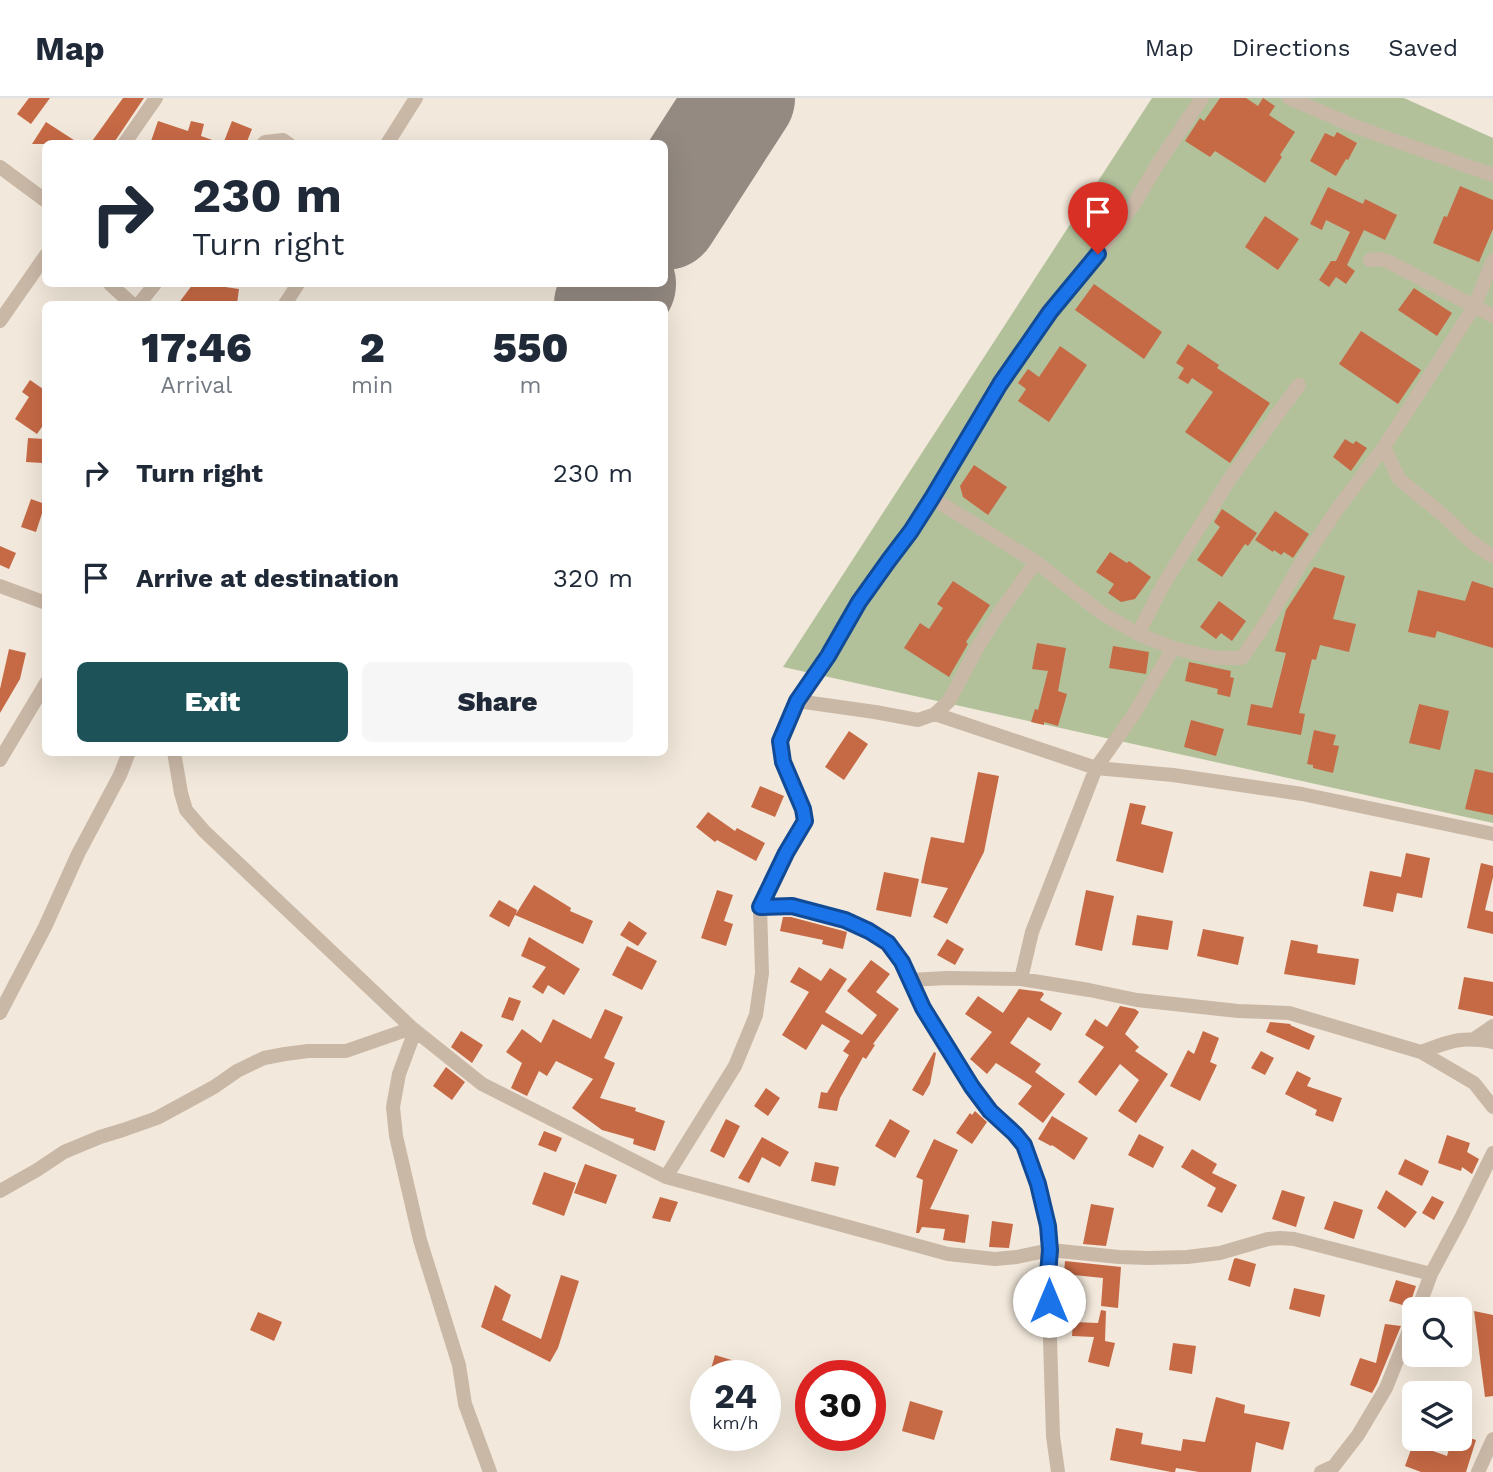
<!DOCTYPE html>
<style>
body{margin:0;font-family:"Work Sans",sans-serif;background:#f6f6f7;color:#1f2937;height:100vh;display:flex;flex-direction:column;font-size:26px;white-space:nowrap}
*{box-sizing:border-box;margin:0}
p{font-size:23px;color:#747a83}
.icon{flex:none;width:38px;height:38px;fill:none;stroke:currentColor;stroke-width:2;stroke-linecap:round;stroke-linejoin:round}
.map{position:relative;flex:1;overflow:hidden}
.details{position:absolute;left:42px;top:203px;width:626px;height:455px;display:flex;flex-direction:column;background:#fff;border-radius:10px;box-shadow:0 7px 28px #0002}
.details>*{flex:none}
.guide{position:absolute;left:42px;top:42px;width:626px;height:147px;border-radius:10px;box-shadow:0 7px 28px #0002;background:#fff;color:#1f2937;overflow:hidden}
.fabs{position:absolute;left:1402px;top:1199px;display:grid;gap:14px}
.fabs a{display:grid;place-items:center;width:70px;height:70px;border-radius:10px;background:#fff;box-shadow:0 7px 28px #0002;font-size:35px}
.speed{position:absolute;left:690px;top:1262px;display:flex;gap:14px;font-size:35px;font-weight:700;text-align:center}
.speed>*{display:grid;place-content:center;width:91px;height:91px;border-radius:50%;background:#fff;box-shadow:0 7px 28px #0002;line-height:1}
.speed small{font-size:18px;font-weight:400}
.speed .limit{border:10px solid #d22;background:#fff;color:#111}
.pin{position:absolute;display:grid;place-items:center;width:60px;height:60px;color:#fff;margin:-72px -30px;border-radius:50% 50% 50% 0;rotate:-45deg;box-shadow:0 0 7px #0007}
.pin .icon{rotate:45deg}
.me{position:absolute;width:77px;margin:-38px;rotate:0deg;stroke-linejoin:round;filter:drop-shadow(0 0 5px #0008)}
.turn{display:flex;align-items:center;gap:24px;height:147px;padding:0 35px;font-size:32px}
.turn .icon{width:91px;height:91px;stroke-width:2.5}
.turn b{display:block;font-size:49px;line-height:60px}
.eta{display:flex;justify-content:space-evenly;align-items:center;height:119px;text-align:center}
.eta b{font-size:42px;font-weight:800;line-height:49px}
.action{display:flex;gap:14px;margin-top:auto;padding:14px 35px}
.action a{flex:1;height:80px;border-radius:10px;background:#1d5258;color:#fff;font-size:28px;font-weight:800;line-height:80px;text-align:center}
.action a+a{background:#f6f6f7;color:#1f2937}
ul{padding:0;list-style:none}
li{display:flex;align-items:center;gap:21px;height:105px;padding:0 35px}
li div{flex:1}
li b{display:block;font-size:26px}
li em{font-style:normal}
header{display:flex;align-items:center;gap:42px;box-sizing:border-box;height:98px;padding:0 35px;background:#fff;border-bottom:2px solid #e0e1e3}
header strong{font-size:33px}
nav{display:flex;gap:38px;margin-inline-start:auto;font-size:24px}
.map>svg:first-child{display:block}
</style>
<header>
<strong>Map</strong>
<nav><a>Map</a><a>Directions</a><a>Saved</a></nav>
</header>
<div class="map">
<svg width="1493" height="1374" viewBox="0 0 1493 1374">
<rect width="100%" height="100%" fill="#f2e8db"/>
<path fill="#b3c19b" d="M1152 0H1404L1493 40V725L783 569Z"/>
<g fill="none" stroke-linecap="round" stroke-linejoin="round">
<path stroke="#948a82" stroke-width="108" d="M665 118 741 0
M608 206 622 186"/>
</g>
<path fill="#c66945" d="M29 0H50L31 26 17 16Z
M123 0H144L113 46H90Z
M1220 0H1246L1258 8 1263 0 1275 8 1269 17 1295 34 1280 57 1282 59 1265 85 1215 53 1210 59 1185 43 1200 20 1204 23Z
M158 23 188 33 191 23 204 26 201 38 218 44 217 46H150Z
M232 23 252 31 246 46H223Z
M46 24 80 46H32Z
M1337 34 1357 45 1348 62 1346 61 1336 78 1310 63 1325 35 1334 39Z
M1460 88 1493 102V131L1479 164 1433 145 1444 118 1447 119Z
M1328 89 1363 106 1365 101 1397 117 1385 142 1364 132 1347 167 1355 173 1346 186 1336 179 1329 189 1319 182 1331 163H1336L1350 134 1326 122 1322 132 1310 126Z
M1265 118 1299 141 1278 172 1245 149Z
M193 186H205L239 191 237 206H178Z
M1094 186 1162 234 1144 261 1075 212Z
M1414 190 1452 215 1437 238 1398 212Z
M1361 233 1421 272 1398 306 1339 266Z
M1188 246 1219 267 1217 270 1270 305 1230 365 1185 334 1213 294 1192 280 1188 286 1178 280 1184 270 1176 265Z
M1060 248 1087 267 1049 324 1018 303 1026 291 1018 285 1028 271 1039 279Z
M30 282 46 293V323L37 336 15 321 29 299 22 294Z
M28 340 44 341 42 365 26 364Z
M1345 341 1353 346 1356 343 1367 350 1351 373 1333 359Z
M974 367 1007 389 988 417 963 399 960 388Z
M31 401 45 406 36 434 21 429Z
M1222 411 1257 435 1248 448 1245 446 1222 479 1197 462 1220 429 1214 424Z
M1275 413 1309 436 1293 460 1284 454 1281 457 1274 452 1273 454 1255 442Z
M0 448 16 455 9 471 0 467Z
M1110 454 1127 465 1129 463 1151 479 1135 501 1121 504 1108 495 1114 486 1096 474Z
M1314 469 1345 478 1333 521 1356 526 1349 554 1320 547 1316 562 1312 561 1299 615 1305 616 1301 637 1247 627 1251 606 1272 610 1286 555 1275 553 1286 512Z
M953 483 990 507 966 544 968 546 949 579 904 550 920 525 929 531 943 510 937 506Z
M1472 483 1493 490V550L1437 533 1435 540 1408 534 1418 492 1465 503Z
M1219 503 1246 523 1232 543 1221 535 1216 541 1200 529Z
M1037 545 1066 550 1058 593 1067 596 1058 628 1044 624V627L1031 624 1035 611 1038 612 1048 573 1032 571Z
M1113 548 1149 554 1146 576 1109 570Z
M9 551 26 555 20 581 0 615V591Z
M1189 564 1231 573 1230 579 1234 580 1230 599 1217 596 1218 591 1185 583Z
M1419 606 1449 613 1440 652 1409 645Z
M1191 622 1224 631 1216 658 1184 649Z
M1314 632 1336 637 1333 647 1339 648 1333 675 1313 670V667L1307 666Z
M849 633 868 646 844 682 825 669Z
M1475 671 1493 675V717L1465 711Z
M978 674 999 678 984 754 947 826 933 819 948 790 921 785 925 765 931 739 964 745Z
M760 688 784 698 775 719 751 709Z
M1130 705 1146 708 1141 726 1173 734 1163 775 1116 763Z
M708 714 735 733 737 730 765 745 756 763 717 742 715 744 696 729Z
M1406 755 1430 760 1422 800 1397 795 1393 814 1363 808 1370 773 1401 779Z
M1481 765 1493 768V779L1485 812 1493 814V836L1467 830Z
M884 774 919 781 911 819 876 812Z
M534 787 571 810 570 813 593 823 583 846 515 817 509 829 489 818 499 802 517 812 516 816Z
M717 792 733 797 724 823 733 826 726 848 701 840Z
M1086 792 1114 798 1102 853 1075 847Z
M1137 817 1173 823 1168 852 1132 847Z
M783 819H791L847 834 843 851 822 846 823 842 780 833Z
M629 823 647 835 638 848 620 837Z
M1203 831 1244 839 1238 867 1197 858Z
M529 839 580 871 564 897 548 887 543 896 532 889 546 869 521 858Z
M947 841 964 851 955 867 937 857Z
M1291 842 1318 847 1317 855 1359 861 1355 887 1284 876Z
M627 848 657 863 642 892 612 877Z
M871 862 890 876 876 894 899 911 873 946 875 947 866 961 863 959 840 1000 837 1013 818 1010 821 994 827 995 849 957 843 953 850 943 822 926 806 952 782 937 809 894 790 884 799 869 821 883 830 870 847 881 825 914 862 937 877 917 847 893Z
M1464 879 1493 884V918L1458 911Z
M1019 891 1042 894 1044 896 1040 902 1062 915 1051 933 1028 919 1010 945 1041 966 1035 974 1065 996 1043 1025 1018 1006 1032 988 996 965 987 976 970 961 992 934 965 916 978 898 1003 915Z
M509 899 521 903 513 923 501 919Z
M1120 908 1135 911 1139 914 1125 936 1139 949 1135 953 1168 976 1136 1025 1118 1013 1139 982 1120 966 1096 998 1078 984 1104 949 1085 937 1095 921 1107 929Z
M605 911 623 919 604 960 615 965 600 1000 636 1010 635 1013 665 1023 655 1053 633 1046 634 1041 602 1032 572 1010 593 981 556 963 547 978 539 973 527 998 511 990 522 965 506 954 522 931 541 945 553 921 591 941Z
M1270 924 1291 926 1290 927 1315 938 1309 952 1266 934Z
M461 933 483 947 472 965 451 949Z
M1203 933 1219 940 1210 964 1217 967 1200 1003 1170 988 1188 952 1194 956Z
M1261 953 1274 960 1265 977 1251 970Z
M934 954 936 955 930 986 923 998 912 992Z
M446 969 465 984 452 1002 433 988Z
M1297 973 1311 980 1307 988 1342 1000 1333 1024 1315 1017 1317 1012 1285 996Z
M766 990 780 1000 768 1018 754 1008Z
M975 1013 987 1024 972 1046 956 1035 970 1015 972 1017Z
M1052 1018 1088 1040 1074 1062 1052 1047 1051 1048 1038 1041Z
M726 1021 740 1028 724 1060 710 1053Z
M890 1021 910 1033 895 1060 875 1048Z
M544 1033 562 1040 556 1054 538 1047Z
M1139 1036 1164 1049 1153 1070 1128 1057Z
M1447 1037 1470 1045 1467 1054 1479 1061 1472 1076 1462 1069 1461 1073 1438 1065Z
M762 1039 789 1054 780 1069 762 1059 749 1085 738 1080Z
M934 1041 958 1052 930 1111 969 1117 965 1145 943 1142 945 1131 922 1129 919 1135H916L923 1082 916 1079Z
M1192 1051 1217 1066 1212 1075 1237 1087 1222 1115 1207 1108 1216 1090 1181 1069Z
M1405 1061 1429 1073 1422 1088 1398 1076Z
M815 1064 839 1069 835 1088 811 1083Z
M585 1066 617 1077 606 1106 574 1095Z
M544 1074 576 1085 564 1118 532 1106Z
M1282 1092 1305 1099 1296 1129 1272 1121Z
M1386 1092 1417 1114 1405 1130 1377 1110Z
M1432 1098 1444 1104 1434 1122 1422 1115Z
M660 1099 678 1104 670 1124 652 1120Z
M1334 1103 1363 1112 1354 1141 1324 1131Z
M1091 1106 1114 1110 1106 1148 1083 1146Z
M992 1123 1013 1126 1009 1150 989 1149Z
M1236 1160 1256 1166 1250 1189 1228 1182 1234 1161Z
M1065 1163 1121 1169 1118 1210 1101 1208 1103 1180 1064 1176Z
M561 1177 579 1183 558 1250 550 1264 481 1229 495 1187 511 1197 502 1222 541 1241Z
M1396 1182 1416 1188 1409 1209 1389 1203Z
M1294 1190 1325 1197 1320 1219 1289 1211Z
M1101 1212 1106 1213 1105 1243 1115 1245 1109 1269 1088 1264 1094 1239 1072 1238 1073 1224 1098 1225Z
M1474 1213 1493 1217V1298L1485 1299Z
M258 1214 282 1224 274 1243 250 1232Z
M1385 1226 1401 1228 1377 1286 1372 1295 1350 1287 1360 1260 1376 1265Z
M1173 1245 1196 1248 1192 1276 1169 1272Z
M715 1257 748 1267 744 1278H709Z
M1216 1299 1245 1307 1244 1315 1290 1324 1283 1352 1256 1344 1251 1374H1199L1176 1370 1175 1374H1171L1110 1362 1116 1330 1143 1335 1141 1346 1181 1353 1183 1341 1205 1344Z
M910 1303 943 1313 934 1342 902 1333Z
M1460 1337 1476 1342 1466 1374H1421L1405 1368 1413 1346 1447 1358 1452 1340H1460Z"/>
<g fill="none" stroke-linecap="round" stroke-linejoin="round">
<path stroke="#cab8a7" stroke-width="14" d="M1289 0 1359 30 1493 77
M124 46 156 0
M263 46 265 44 283 42 289 46
M387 46 416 0
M0 69 46 103
M1370 162 1379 161 1389 164 1493 218
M110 186 132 206
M139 206 155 186
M285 206 298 186
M0 223 46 157
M1384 349 1399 381 1443 417 1468 441 1487 455 1493 458
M932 400 1036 464 1103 516 1138 536 1173 550 1216 560H1242L1271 517 1300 467 1336 413 1384 349 1474 209 1493 163
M0 488 46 505
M1138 536 1163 487 1229 382 1299 287
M797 603 875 614 918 622 935 616 949 603 977 550 999 515 1036 464
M935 616 1096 670 1132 619 1173 550
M174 654 181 695 186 712 204 733 412 930 482 986 666 1079 948 1156 995 1161 1017 1159 1050 1152 1119 1159 1149 1160 1187 1159 1220 1155 1268 1141 1280 1140 1294 1141 1431 1176 1460 1122 1493 1055
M0 662 46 585
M760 809H792L845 822 869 833 888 845 902 864 923 910 972 989 990 1013 1015 1036 1024 1047 1032 1064 1048 1128 1050 1152 1048 1176 1053 1338 1058 1374
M1021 881 1032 834 1096 670 1173 677 1302 696 1493 736
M910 882 947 880 1021 881 1089 892 1137 902 1238 913 1289 915 1421 954 1474 985 1493 1009
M0 915 45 829 78 756 120 677 129 654
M412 930V941L399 976 393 1009 396 1038 420 1142 459 1267 465 1306 490 1374
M1474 941 1493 928
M1421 954C1451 943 1461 938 1493 944
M666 1079 735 968 756 917 762 875 760 809 786 755 805 723 803 711 783 664 780 643 797 603 828 558 859 504 889 462 911 434 932 400 1000 286 1050 214 1098 156 1136 103 1157 67 1202 0
M0 1093 37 1072 64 1054 100 1039 123 1032 157 1020 214 989 237 973 264 960 285 956 308 953H346L412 930
M1418 1211 1431 1176
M1321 1374 1334 1368 1358 1337 1386 1290 1414 1220
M1478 1374 1493 1341"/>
</g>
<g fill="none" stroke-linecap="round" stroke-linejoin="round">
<defs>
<path id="route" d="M1049 1203 1048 1176 1050 1152 1048 1128 1038 1086 1024 1047 1015 1036 990 1013 972 989 923 910 902 864 888 845 869 833 845 822 792 808 760 809 786 755 805 723 803 711 783 664 780 643 797 603 828 558 859 504 889 462 911 433 932 400 1000 286 1050 214 1098 156"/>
</defs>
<use href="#route" stroke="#114b97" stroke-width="18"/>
<use href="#route" stroke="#1a73e8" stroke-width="12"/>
</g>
</svg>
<div class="fabs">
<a><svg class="icon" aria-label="search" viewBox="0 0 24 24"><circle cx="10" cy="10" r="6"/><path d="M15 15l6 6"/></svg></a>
<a><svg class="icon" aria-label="layers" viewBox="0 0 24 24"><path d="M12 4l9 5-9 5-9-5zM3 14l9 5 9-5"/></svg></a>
</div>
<div class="speed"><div>24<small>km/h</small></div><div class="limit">30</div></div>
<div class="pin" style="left:1098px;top:156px;background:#d93025"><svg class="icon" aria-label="arrive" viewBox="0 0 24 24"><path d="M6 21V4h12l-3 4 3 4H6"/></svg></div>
<svg class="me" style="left:1049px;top:1203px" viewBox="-20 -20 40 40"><circle r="19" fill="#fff"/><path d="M0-13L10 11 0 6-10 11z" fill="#1a73e8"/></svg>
<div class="guide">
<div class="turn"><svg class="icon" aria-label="right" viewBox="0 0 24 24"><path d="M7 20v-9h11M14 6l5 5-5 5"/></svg><div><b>230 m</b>Turn right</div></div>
</div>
<section class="details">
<div class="eta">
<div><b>17:46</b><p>Arrival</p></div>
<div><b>2</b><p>min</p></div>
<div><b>550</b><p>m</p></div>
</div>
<ul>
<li><svg class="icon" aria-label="right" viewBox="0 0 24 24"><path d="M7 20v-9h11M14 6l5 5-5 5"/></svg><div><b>Turn right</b></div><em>230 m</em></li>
<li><svg class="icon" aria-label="arrive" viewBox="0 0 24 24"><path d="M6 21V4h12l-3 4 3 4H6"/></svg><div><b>Arrive at destination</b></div><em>320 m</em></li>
</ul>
<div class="action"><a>Exit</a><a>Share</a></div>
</section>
</div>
